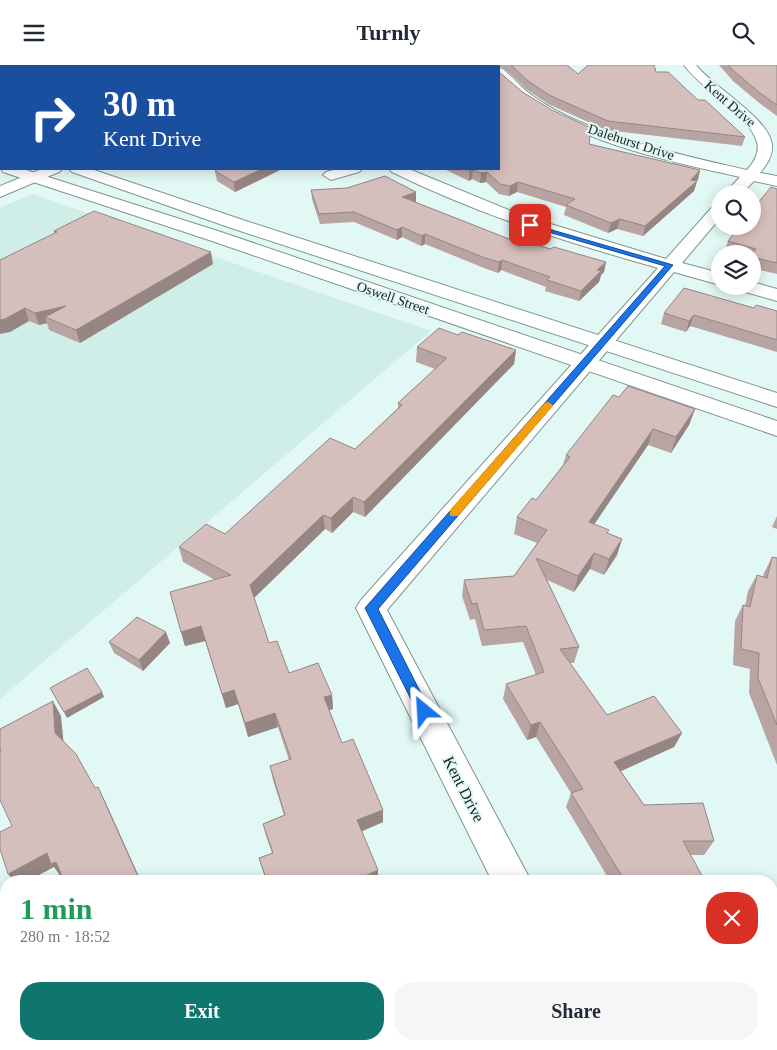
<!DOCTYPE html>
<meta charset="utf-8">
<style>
body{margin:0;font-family:"Times New Roman",serif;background:#f6f6f7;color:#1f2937;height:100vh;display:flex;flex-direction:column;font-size:19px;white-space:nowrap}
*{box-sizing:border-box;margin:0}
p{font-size:16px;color:#747a83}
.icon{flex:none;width:28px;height:28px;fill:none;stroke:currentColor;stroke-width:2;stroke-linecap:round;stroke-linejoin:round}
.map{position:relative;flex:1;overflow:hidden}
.details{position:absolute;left:0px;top:810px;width:778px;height:175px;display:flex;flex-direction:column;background:#fff;border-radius:20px 20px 0 0;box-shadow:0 2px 12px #0003}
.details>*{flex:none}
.banner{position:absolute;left:0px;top:0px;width:500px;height:105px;box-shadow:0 2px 12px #0003;background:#1a4fa0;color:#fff;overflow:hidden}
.buttons{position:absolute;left:711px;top:120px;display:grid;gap:10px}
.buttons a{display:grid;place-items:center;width:50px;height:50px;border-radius:50%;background:#fff;box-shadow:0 2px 12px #0003;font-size:25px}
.pin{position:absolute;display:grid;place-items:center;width:42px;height:42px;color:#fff;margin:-21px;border-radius:10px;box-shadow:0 2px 8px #0006}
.me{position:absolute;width:55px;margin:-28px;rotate:333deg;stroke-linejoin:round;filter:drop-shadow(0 0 4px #0008)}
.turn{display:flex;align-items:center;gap:18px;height:105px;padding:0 20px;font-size:22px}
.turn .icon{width:65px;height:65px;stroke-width:2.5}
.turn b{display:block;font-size:35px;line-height:42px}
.round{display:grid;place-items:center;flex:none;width:52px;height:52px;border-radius:20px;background:#f6f6f7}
.head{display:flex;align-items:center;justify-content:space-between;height:85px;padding:0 20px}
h1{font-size:30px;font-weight:700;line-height:38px;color:#1e9e55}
.button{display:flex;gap:10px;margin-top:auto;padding:10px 20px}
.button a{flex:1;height:58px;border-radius:20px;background:#0f766e;color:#fff;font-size:20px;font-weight:700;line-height:58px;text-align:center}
.button a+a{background:#f6f6f7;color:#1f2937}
header{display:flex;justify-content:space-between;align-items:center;height:65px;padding:0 20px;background:#fff;font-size:22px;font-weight:700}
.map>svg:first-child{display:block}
</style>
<header><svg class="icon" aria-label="menu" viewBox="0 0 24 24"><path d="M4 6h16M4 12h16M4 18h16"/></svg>Turnly<svg class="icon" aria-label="search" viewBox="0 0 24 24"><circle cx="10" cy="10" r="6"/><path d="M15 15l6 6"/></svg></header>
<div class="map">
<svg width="777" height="985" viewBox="0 0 777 985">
<rect width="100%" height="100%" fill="#e2f8f4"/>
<path fill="#ceeee7" d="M32 129 431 266 0 634V143Z"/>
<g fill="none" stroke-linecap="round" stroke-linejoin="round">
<defs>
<path id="street" d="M88 0H101L102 1H89Z
M684 0H696C713 22 770 54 772 80 773 91 767 99 760 108L777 111V121L754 116 741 129H724L740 112C656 93 562 75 499 14V3L503 4C511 11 518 19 525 25 577 68 681 90 747 105 754 97 760 87 757 77 749 50 702 25 684 0Z
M42 104H62L59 107 0 132V121Z
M337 104H362L359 107 331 115 323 110 326 107Z
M389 104H409L521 150 666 194 714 140 720 138V153L682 198 720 208V220L674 207 387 545 531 816H492L356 543 361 535 658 203C566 177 477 149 392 107Z
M752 217 777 224V236L738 225 736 221H752Z
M567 979H609L612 985H568Z"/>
<path id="secondary" d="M0 74H1V82H0Z
M1 103 23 104 224 168 777 356V371L212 176 3 107Z
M69 104H91L243 155 777 328V342L231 163 72 107Z"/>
</defs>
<use href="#street" stroke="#7f9490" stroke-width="2"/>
<use href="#secondary" stroke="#7f9490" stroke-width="2"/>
<use href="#street" fill="#fff" fill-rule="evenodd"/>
<use href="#secondary" fill="#fff" fill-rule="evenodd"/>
</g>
<path fill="#b7a4a3" d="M0 0 1 1V62L0 61Z
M415 0H567L578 9 656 7 698 35 745 72 742 81 606 65 548 39 526 24 504 3 499 1H416Z
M719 0H777V51L758 37 733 16Z
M589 79 700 105 694 126 643 171 617 164 608 168 564 150 566 142 517 127 509 131 499 129 486 117 480 118 472 114 469 116 444 104H499Z
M282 104 235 127 217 116 215 106Z
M777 124V209L752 203V189H734L725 186 728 176Z
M311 125 416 137 509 174 606 197 604 207 601 210 599 217 579 236 545 226 546 222 501 205 498 208 484 203 425 179 421 181 402 172 397 175 354 157 320 159 312 134Z
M54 166 213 199 80 278 49 265 47 258 39 260 29 256 10 267 54 169Z
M754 243 777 246V287L690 261 686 267 661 259 664 248Z
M458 270 516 285 514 299 365 452 353 447 332 468 325 464 254 533 269 578 289 608 332 630 333 644 329 645 342 678 383 745V757L362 766 378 816H266L259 793 272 788 266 771 263 759 284 750 273 715 270 701 289 695 278 662 248 672 238 639 226 643 205 576 185 581 181 567 215 515 183 497 179 482 225 469 355 384 398 343V338L435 304 416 297 417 282Z
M619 332 695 344 689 360 671 388 648 380 594 459 608 468 622 474 617 490 604 510 590 504 574 527 547 515 579 582 574 598H570L607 650 682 668 674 682 621 706 644 740 714 776 704 790H690L705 816H610L566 742 571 728 536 672 527 675 503 634 506 619 536 610 523 577 482 581 475 554 470 555 462 531 464 515 514 511 537 478 514 469 517 452 536 435 563 400 566 390Z
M777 451V464L772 462Z
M772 492 777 493V700L749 628 750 604 733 600 735 556 743 540 745 541 748 526 757 510 763 512 764 508Z
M109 577 170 578 143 606 114 588Z"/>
<path fill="#958684" d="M416 0H424V1H416Z
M262 104H282L235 127 234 117Z
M473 105 472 114 469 116V106Z
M700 105 698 115 694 118 697 116 694 126 643 171 645 161Z
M487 107 486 117 480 118 481 108Z
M518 117 517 127 509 131 510 121Z
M416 127V137L402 132Z
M620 154 617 164 608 168 611 158Z
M402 162V172L397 175V165Z
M425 169V179L421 181 422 171Z
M211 187 213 199 80 278 76 265Z
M502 195 501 205 498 208 499 197Z
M606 197 604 207 601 210 599 217 579 236 581 226 597 205Z
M66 241 45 252 47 258 39 260 35 248Z
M25 243 29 256 10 267 0 269V255Z
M694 250 690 261 686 267 689 256Z
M516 285 514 299 365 452 364 437Z
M695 344 689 360 671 388 676 372Z
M653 364 648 380 585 473 589 457Z
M353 432V447L332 468 331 453Z
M323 450 325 464 252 535 250 520Z
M622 474 617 490 604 510 609 494Z
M594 488 590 504 574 527 578 511Z
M201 561 205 576 185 581 181 567Z
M166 567 170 578 143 606 139 595Z
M234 625 238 639 226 643 222 629Z
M102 627 104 632 67 653 64 647Z
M332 630 333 644 326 646 324 632Z
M53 636 61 651 64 682 55 668Z
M275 648 278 662 248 672 245 658Z
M540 657 536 672 527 675 531 660Z
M682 668 674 682 608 712 614 697Z
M98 722 105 736 141 816H140Z
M383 745V757L358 768 357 755Z
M47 788 56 797 65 809 61 812 54 802 28 816H14L8 809Z
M378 805V816H368L367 810Z
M777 945V951L771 953V947Z
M180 979H186V985H181Z"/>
<path fill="#d5bfbd" stroke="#958684" d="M0 0H55L56 1H1V54H0Z
M120 0H268L270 1H121Z
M283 0H331L334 1H283Z
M433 0H499V1H434Z
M511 0H567L578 9 588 0H654L656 7H668L698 35H705L745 72 608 56 549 30 527 15Z
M728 0H777V40L760 28 735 7Z
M499 7 524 28 552 45 591 63 589 79 700 105 691 115 697 116 645 161 620 154 611 158 566 140 575 134 518 117 510 121 500 119 487 107 481 108 473 105 469 106 465 104H499Z
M218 104H262L234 117 215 106Z
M385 111 416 127 402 132 509 174 513 172 550 184 554 182 606 197 597 205 601 206 581 226 547 215 550 212 502 195 499 197 485 193 425 169 422 171 402 162 397 165 354 147 319 149 311 125 347 123Z
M771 122 777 124V198L752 192V189L756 184 728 176 740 161H752V145Z
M94 146 211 187 76 265 45 252 66 241 35 248 25 243 5 254 0 255V195L57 167 54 166Z
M684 223 754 243 756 240 777 246V275L694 250 689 256 664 248Z
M439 263 458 270 462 267 516 285 364 437 353 432 331 453 323 450 250 520 269 578 277 576 289 608 318 598 332 630 324 632 342 678 353 674 383 745 357 755 378 805 367 810 370 816H267L259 793 273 788 263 759 285 750 270 701 291 694 275 648 245 658 234 625 222 629 201 561 181 567 170 527 231 510 179 482 206 459 225 469 330 373 355 384 402 340 398 338 447 293 417 282Z
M628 321 695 344 676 372 653 364 589 457 609 465 607 468 622 474 609 494 594 488 578 511 536 493 579 582 560 584 607 650 654 631 682 668 614 697 644 740 703 738 714 776H683L705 816H625L571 728 583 724 540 657 531 660 506 619 544 607 526 561 484 565 477 538 472 539 464 515 514 511 547 465 517 452 532 433 536 435 570 392 566 390 613 330 619 332Z
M772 492 777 493V660L758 613 759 588 741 584 743 540 750 542 757 510 767 513Z
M137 552 166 567 139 595 109 577Z
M87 603 102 627 64 647 50 623Z
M53 636 55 668 76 689 95 723 98 722 140 816H64L56 797 51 799 47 788 8 809 0 784V767L12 761 0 735V687L1 686 0 684V664Z
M771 828 777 837V945L771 947Z
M109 979H180L181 985H101L110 982Z
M335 979H434L436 985H316Z"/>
<path fill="#1a73e8" stroke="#114b97" d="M528 158 673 200 378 544 430 646 428 650H419L365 543 665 201 528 161Z"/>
<path fill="#f59e0b" d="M548 337 553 340 552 342 458 451H450V445L545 338Z"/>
<g text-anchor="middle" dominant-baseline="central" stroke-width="4" stroke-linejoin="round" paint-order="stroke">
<g font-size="14" fill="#192120" stroke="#e2f8f4">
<text transform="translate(730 39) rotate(41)">Kent Drive</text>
<text transform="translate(631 77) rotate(18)">Dalehurst Drive</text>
<text transform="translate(393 233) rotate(19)">Oswell Street</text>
</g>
<g font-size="16" fill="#192120" stroke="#e2f8f4">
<text transform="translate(464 724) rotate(63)">Kent Drive</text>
</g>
</g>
</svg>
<div class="buttons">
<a><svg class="icon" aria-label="search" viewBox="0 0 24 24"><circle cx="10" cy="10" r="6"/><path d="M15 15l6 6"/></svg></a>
<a><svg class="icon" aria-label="layers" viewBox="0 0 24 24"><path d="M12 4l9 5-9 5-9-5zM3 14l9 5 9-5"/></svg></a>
</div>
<div class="pin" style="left:530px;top:160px;background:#d93025"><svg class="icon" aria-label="arrive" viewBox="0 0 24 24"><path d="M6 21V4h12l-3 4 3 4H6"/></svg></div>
<svg class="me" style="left:424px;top:646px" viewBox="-20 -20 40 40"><path d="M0-17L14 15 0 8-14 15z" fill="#1a73e8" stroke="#fff" stroke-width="4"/></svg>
<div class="banner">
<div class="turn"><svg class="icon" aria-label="right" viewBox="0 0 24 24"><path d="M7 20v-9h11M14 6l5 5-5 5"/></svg><div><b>30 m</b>Kent Drive</div></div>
</div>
<section class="details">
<div class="head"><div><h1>1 min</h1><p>280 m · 18:52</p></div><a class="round" style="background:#d93025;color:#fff"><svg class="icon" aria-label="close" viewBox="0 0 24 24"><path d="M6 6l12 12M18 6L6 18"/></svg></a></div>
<div class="button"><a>Exit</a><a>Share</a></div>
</section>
</div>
